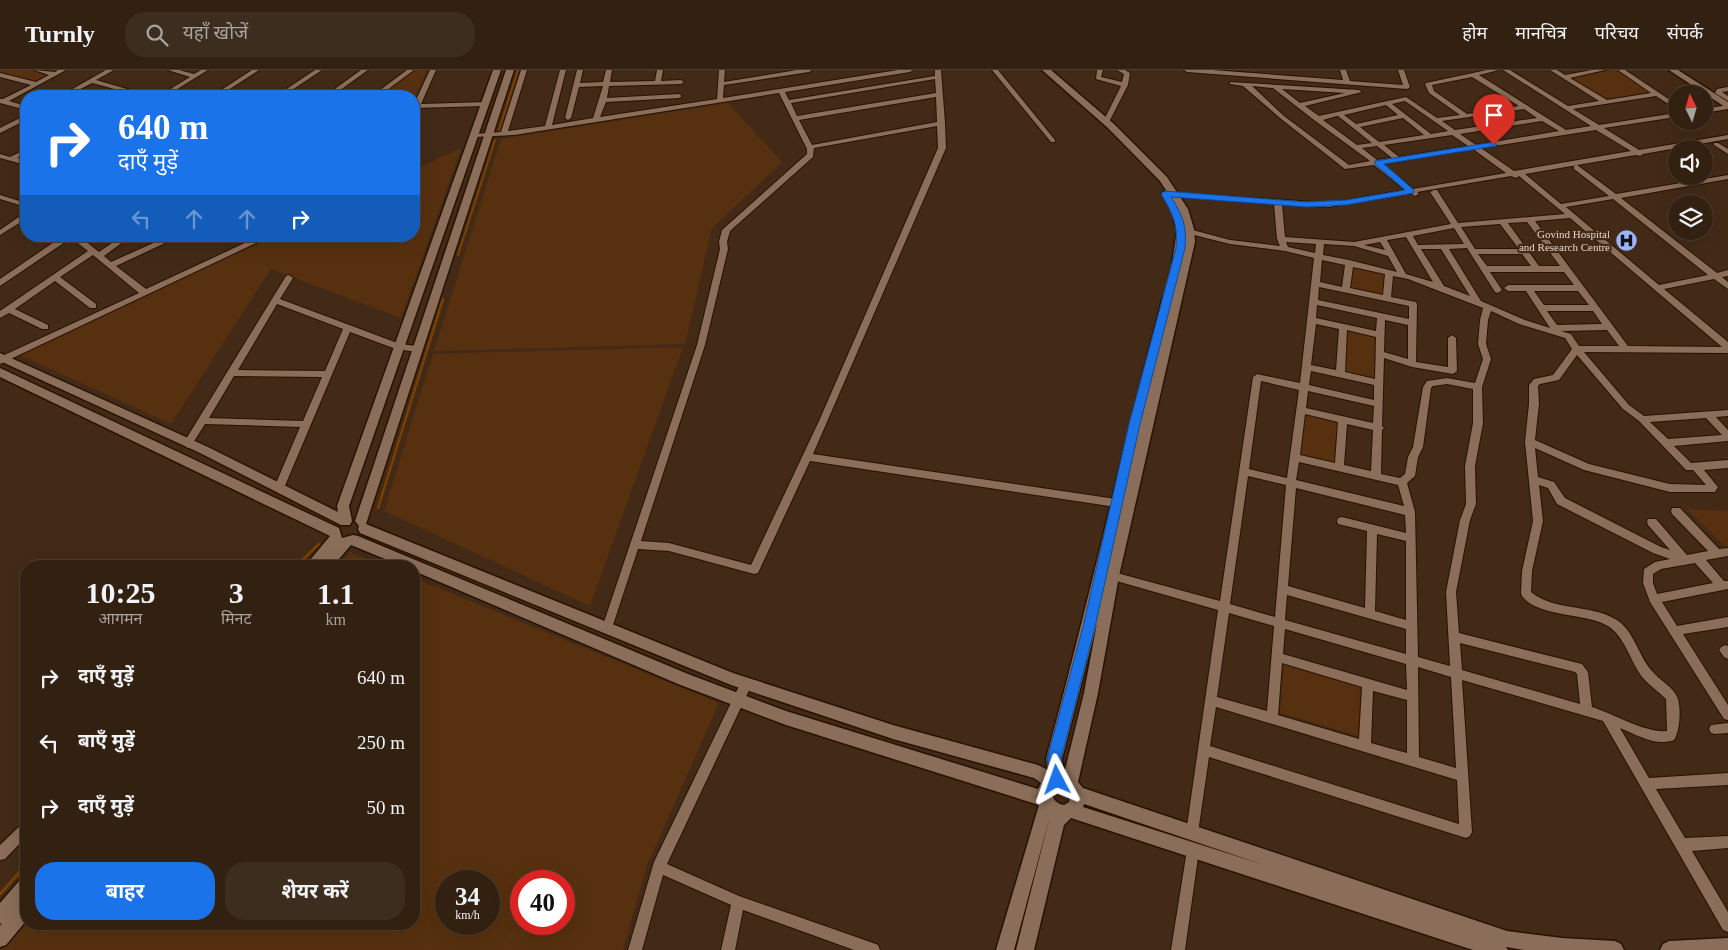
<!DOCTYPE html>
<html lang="hi">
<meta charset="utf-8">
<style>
body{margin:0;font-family:"Times New Roman","Noto Sans Devanagari",serif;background:#3d2d1f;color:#f1f3f6;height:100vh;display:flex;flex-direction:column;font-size:19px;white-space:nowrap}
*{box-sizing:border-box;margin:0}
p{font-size:16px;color:#a8a39f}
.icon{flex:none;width:28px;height:28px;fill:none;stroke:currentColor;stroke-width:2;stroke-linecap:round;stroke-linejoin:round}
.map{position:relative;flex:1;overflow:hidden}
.drawer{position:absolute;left:20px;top:490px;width:400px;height:370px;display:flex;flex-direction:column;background:#322011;border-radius:20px;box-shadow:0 5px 20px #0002,0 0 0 1px #4d3e31}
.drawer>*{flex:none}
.guide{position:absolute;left:20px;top:20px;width:400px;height:152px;border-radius:20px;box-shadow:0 5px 20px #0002,0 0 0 1px #4d3e31;background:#1a73e8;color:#fff;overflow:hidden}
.needle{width:32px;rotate:355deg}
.tools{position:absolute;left:1668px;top:15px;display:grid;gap:10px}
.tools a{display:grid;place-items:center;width:45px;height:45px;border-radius:50%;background:#322011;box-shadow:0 5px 20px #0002,0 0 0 1px #4d3e31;font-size:25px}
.speed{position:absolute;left:435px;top:800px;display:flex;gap:10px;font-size:25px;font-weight:700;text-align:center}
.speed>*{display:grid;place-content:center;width:65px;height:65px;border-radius:50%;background:#322011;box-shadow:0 5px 20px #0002,0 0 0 1px #4d3e31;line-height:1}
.speed small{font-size:12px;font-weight:400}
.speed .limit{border:8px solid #d22;background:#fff;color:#111}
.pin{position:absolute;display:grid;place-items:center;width:42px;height:42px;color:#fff;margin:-51px -21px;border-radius:50% 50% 50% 0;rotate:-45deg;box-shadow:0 0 5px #0007}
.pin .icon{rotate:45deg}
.me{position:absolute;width:55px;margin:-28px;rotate:356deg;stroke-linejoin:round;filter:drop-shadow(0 0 4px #0008)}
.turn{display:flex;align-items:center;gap:18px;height:105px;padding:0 15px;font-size:22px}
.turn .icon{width:65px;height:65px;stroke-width:2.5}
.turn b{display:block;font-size:35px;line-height:42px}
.lanes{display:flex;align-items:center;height:48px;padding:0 15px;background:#0003;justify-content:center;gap:25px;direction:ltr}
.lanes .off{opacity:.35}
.eta{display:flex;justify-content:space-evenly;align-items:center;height:85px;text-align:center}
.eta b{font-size:30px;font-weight:700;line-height:35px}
.primary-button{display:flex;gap:10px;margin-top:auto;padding:10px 15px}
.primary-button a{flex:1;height:58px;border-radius:20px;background:#1a73e8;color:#fff;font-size:20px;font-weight:700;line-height:58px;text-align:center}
.primary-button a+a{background:#3d2d1f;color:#f1f3f6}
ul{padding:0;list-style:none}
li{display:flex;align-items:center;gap:15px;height:65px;padding:0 15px}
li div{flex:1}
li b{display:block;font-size:19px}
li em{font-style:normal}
header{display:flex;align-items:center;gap:30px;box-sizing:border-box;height:70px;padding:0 25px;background:#322011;border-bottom:1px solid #4d3e31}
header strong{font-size:24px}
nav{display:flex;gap:28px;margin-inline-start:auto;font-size:18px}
.search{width:350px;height:45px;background:#3d2d1f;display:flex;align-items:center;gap:12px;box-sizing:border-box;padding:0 18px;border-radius:20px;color:#a8a39f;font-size:19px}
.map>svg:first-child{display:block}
</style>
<header>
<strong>Turnly</strong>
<div class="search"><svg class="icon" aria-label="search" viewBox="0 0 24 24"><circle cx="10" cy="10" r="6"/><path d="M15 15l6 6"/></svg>यहाँ खोजें</div>
<nav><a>होम</a><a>मानचित्र</a><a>परिचय</a><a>संपर्क</a></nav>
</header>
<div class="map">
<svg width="1728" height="880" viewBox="0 0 1728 880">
<rect width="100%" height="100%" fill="#422a17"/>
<path fill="#57310f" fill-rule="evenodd" d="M0 0H31L49 5 36 12 0 3Z
M415 0H427L414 31V26H379Z
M1612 0H1617L1649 22 1608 29 1572 8Z
M728 33 782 92 712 158 685 274 434 281 501 69Z
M461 78 401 248 271 199 171 354 20 285 272 166H414V100Z
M1352 196 1385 203 1383 226 1350 218Z
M1347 260 1377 266 1376 310 1344 303Z
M683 277 590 536 384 441 433 284Z
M1304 342 1338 350 1335 395 1299 386Z
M1687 439 1728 441V477H1725Z
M350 482 384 496H338Z
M414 508 719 633 646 798 623 880H0L26 850V854H414ZM446 811H489V854H446ZM521 811H564V854H521Z
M1284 594 1360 615 1359 666 1280 643Z"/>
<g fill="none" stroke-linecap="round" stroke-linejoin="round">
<path stroke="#7b4000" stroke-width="2" d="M499 60 518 0
M458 185 495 70"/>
<path stroke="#7b4000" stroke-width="2.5" d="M378 438 443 229
M296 496 319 474"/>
<path stroke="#7b4000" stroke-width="3" d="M0 824 26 795"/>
<defs>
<path id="minor" d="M34 0 55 2 58 0H66L9 31 26 36V40L0 33V29H3L31 15 0 7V3L36 12 49 5Z
M106 0H114L96 10 151 26H141L92 13 67 26H60Z
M168 0H179L194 4 201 0H208L166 26H159L190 7Z
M252 0H259L219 26H212Z
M315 0H322L283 26H276Z
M361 0H368L332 26H325Z
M407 0H414L379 26H372Z
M430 0H436L421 34 486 32 489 34 486 36 414 38V34Z
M521 0H527L508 61 545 56 560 0H566L552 55 593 48 603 16 579 17 571 48 568 50 565 48 577 0H583L580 13 603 12 606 0H612L610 12 655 11 657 0H663L661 11 681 10 684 12 681 14 609 16 607 28 679 24 682 26 679 28 606 32 600 47 717 29 719 0H725L724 12 797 0H812L809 2 724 15 723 28 898 0H913L910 2 785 22 789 30 935 6V0H941L945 53 946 78 813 384 1116 429 1120 430 1121 433 1120 436 1116 437 810 391 758 503 754 504 669 481 638 479 612 558 611 561 607 563 603 561 602 558 697 275 720 179 719 172 722 160 807 84V79L779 23 514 65 473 67 472 66 475 64 501 62ZM935 9 936 23 797 46 791 33ZM936 27 937 52 812 75 799 50ZM937 56 938 78 819 351 751 495 669 473 641 471 705 275 728 179 727 172 730 161 813 87 814 78Z
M992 0H998L1055 70V72H1051Z
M1097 0H1103L1101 7 1122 12 1124 4 1117 0H1125L1130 3 1128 15 1109 52 1106 54 1103 52 1121 16 1096 9Z
M1184 0H1212L1343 10 1340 0H1346L1350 11 1403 15 1398 0H1404L1410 17 1407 19 1187 2Z
M1487 0H1499L1479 5 1566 60 1591 56 1503 0H1510L1568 36 1599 31 1550 0H1557L1565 5 1592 0H1605L1570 8 1607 30 1651 23 1618 0H1625L1676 34V39L1656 26 1573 39 1599 55 1676 43V47L1604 58 1639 80 1728 65V69L1643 84 1640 86 1636 85 1577 95 1616 124 1728 105V109L1621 128 1717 203 1728 200V206L1722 207 1728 212V219L1714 209 1664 219 1728 272V283L1584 282 1629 335 1644 346 1728 340V346L1716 347 1728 360V371L1674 376 1691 393 1728 390V398L1704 400 1718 417 1715 422H1670L1584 400 1535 378 1538 407 1554 412 1565 428 1661 477 1670 480 1648 455 1647 452 1648 449H1656L1687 485 1708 481 1672 444 1671 441 1672 438H1680L1719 479 1728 478V486L1706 490 1724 511H1728V519L1662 532 1677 556 1728 547V557L1683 564 1728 635V650L1724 649 1650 532 1643 513 1644 499 1655 492 1670 489 1653 483 1557 434 1548 418 1539 415 1543 451 1532 501 1531 522C1554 541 1590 534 1615 549 1634 559 1638 586 1652 601 1660 611 1674 617 1678 629 1681 639 1680 662 1674 670 1656 677 1637 665 1620 658L1649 708 1728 703V715L1656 719 1685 768 1728 766V778L1692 781 1728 842V862L1723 860 1603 651 1462 610 1472 762 1470 766 1466 768 1209 687 1198 763 1196 767 1192 769 1188 767 1186 763 1218 540 1106 508 1102 507 1101 504 1102 501 1106 500 1220 531 1253 307 1257 304 1300 313 1314 188 1285 181 1230 174 1186 163 1185 161 1189 159 1230 170 1280 176 1277 169 1274 134 1165 126 1161 124 1162 122 1329 133 1405 120 1374 95 1345 99 1280 48 1243 16 1230 14V12L1359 20 1362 22 1305 36 1319 46 1406 27 1437 48 1460 45 1429 23 1425 14 1426 13ZM1472 7 1519 36 1467 44 1434 21 1432 15ZM1252 16 1273 18 1314 50 1370 91 1349 95 1284 46ZM1282 19 1345 23 1300 33ZM1405 31 1448 61 1431 64 1392 34ZM1386 35 1398 45 1356 54 1344 45ZM1524 39 1537 48 1455 60 1442 51ZM1337 46H1338L1372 73 1357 75 1323 50ZM1403 48 1424 65 1379 72 1360 57ZM1542 51 1559 61 1476 75 1460 64ZM1596 60 1631 81 1514 101 1481 78ZM1452 65 1468 76 1399 87 1384 75ZM1377 76 1392 88 1377 90 1362 78ZM1473 79 1506 103 1413 119 1382 94ZM1574 95V99L1609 126 1561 134 1525 104 1577 95ZM1511 106 1516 108 1519 106 1565 144 1458 153 1437 120H1434L1430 122 1451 154 1354 172 1285 167 1282 134 1329 137 1410 123 1415 126 1419 124 1417 122ZM1613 129 1708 205 1659 215 1566 137ZM1570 148 1722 277 1628 276 1535 151ZM1527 152 1560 196H1539L1508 153ZM1500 154 1519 179H1475L1461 157ZM1454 158 1464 174 1418 175 1413 166ZM1406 167 1433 212 1406 204 1387 170ZM1286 172 1316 174 1315 183 1288 177ZM1380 172 1385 180 1364 175ZM1324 174 1354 176 1388 186 1397 202 1349 190 1323 185ZM1467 178 1495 222 1498 223 1502 220 1490 202H1564L1574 215H1508L1504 218 1508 221H1526L1550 258 1525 250 1481 231 1449 179ZM1421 179H1441L1470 226 1444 216ZM1478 184H1522L1531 196H1487ZM1322 190 1345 195 1342 217 1320 212ZM1353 197 1385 204 1383 225 1350 218ZM1393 206 1408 209 1483 238 1480 250 1478 274 1483 289 1475 313 1447 308 1427 311 1423 317 1413 377 1408 387 1405 404 1400 408 1381 404 1382 360 1384 358 1382 356 1384 288 1412 297 1453 304 1457 301 1456 268 1452 265 1448 268V297L1416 292 1417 234 1416 232 1391 227ZM1319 217 1409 236V249L1318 230ZM1534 221H1578L1589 235H1544ZM1317 235 1377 248 1376 261 1316 248ZM1491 241 1519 254 1565 268 1572 279 1553 305 1534 309 1529 315V334L1525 372 1533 451 1522 501 1521 524C1533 547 1584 543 1606 555 1625 565 1630 592 1643 608 1649 615 1659 622 1666 629L1667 661C1645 663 1614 644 1592 637L1588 602 1582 594 1459 563 1456 522 1470 450 1476 434 1475 396 1483 353 1482 317 1491 289 1486 274 1488 250ZM1547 241H1593L1602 254 1557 255ZM1385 250 1408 255V289L1384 282ZM1316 254 1339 259 1336 300 1311 295ZM1347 260 1376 267 1375 309 1345 302ZM1607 260 1619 276H1579L1571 264 1561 261ZM1577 285 1623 339 1639 351 1686 400H1693L1706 415 1670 414 1589 394 1535 370 1539 334 1538 316 1540 314 1559 310ZM1311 301 1374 315V330L1309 315ZM1261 311 1299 320 1287 408 1249 399ZM1447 314 1473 319V353L1465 396 1466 434 1460 450 1446 522 1450 596 1418 587 1415 442 1407 413 1415 406 1418 387 1423 377 1431 318 1433 316ZM1308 321 1374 336 1373 353 1306 338ZM1305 344 1338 352 1335 393 1300 385ZM1706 348 1722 365 1668 369 1650 352ZM1347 354 1373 360 1371 401 1344 395ZM1299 392 1398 415 1404 436 1296 410ZM1248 406 1286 415 1275 547 1230 534ZM1296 418 1405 445 1406 463 1342 447 1338 448 1337 451 1338 454 1367 461 1365 538 1288 516ZM1377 464 1406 471V550L1375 541ZM1695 493 1713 513 1657 524 1653 513V504L1661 499ZM1287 525 1406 559V584L1285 550ZM1229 543 1274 556 1267 641 1217 627ZM1285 559 1406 594 1407 620 1283 584ZM1460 573 1575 602 1577 604 1580 634 1462 600ZM1282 593 1362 617 1359 669 1278 645ZM1418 597 1451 607 1456 698 1419 687ZM1373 621 1407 630V683L1371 673ZM1216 637 1457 710 1459 754 1210 676Z
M1728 17V21L1722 22 1728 26V31L1715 23 1717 19Z
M1728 35V39L1704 43V39Z
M26 45V50L0 63V58Z
M1714 73H1718L1728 79V84L1714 75Z
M26 79V84L17 88 26 91V95L0 88V84L10 87Z
M0 125 26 133V137L0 129Z
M23 144H26V149L0 165V160Z
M63 166H79L99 182 122 166H131L104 186 111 192 169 166H180L116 196 146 219 260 166H271L0 294V287L139 223 93 185 60 207 96 234V238H90L55 211 15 239 48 255V259H42L9 243 0 248V241L88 181 71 168 0 216V209Z
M289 205 293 208 280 229 400 274 417 276 421 279 417 282 396 279 350 262 284 418 279 422 274 418 300 357 205 354 191 376 188 378 183 374 286 206ZM277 234 343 259 325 301 238 300ZM234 306 322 307 303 351 209 348Z
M1725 575 1728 576V589L1724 587 1719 580 1721 577Z
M746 609 750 610 752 614 667 794 739 826 873 873 878 875 880 880H854L743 840 735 880H721L731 835 663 805 642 880H628L654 792 742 610Z
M1728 653V663L1715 664 1711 663 1709 659 1711 655Z
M26 752V767L5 789 0 790V775L22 754Z
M1193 774 1198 775 1199 780 1185 880H1171L1187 780 1188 775Z"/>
<path id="tertiary" d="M493 0H501L349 436 352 451 350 455H341L200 383 0 291V283L208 377 338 442 337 436Z
M506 0H514L366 454 733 603 893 655 1038 695 1048 700 1046 689C1088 536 1122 381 1163 227L1168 224 1172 226 1180 195H1173L1172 193 1177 160 1174 151 1181 149 1178 139 1160 111 1108 58 1042 0H1051L1114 54 1167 107 1188 139 1194 159 1195 172 1119 506 1098 623 1078 712 1083 718 1507 861 1562 868 1615 871 1621 874 1624 880H1524L1506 877 1508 880H1473L1071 748 1064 755 1034 880H1016L1050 746 1014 880H996L1039 735 786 655 678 614 414 501V496H402L351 475 333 496H305L330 466 0 307V298L339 458 342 468 353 465 358 466 688 604 786 641 1038 719 1041 713 1034 708 893 669 731 615 360 463 358 459 359 456 355 451ZM1097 553 1084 623 1064 704 1062 689ZM1056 718H1062L1070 726 1069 732 1064 735C1057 734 1053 730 1052 723ZM1084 734 1264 795 1083 737Z
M1669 0H1678L1728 32V39Z
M26 808V828L23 832 26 831V851L6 875 0 877V856L2 853 0 854V833L20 810Z
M1728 868V880H1660L1663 874 1669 871Z"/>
</defs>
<use href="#minor" stroke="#281201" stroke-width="2"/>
<use href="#tertiary" stroke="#281201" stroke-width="3"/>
<use href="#minor" fill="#8a6e59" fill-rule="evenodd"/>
<use href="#tertiary" fill="#8a6e59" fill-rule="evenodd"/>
</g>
<path fill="#1a73e8" stroke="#114b97" d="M1494 72 1497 75 1496 76 1384 94 1414 120V123L1346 135 1307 137 1171 127C1183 146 1187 156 1185 178L1140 354 1095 557 1061 689 1064 710 1062 715 1057 717 1052 715 1047 689 1083 557 1129 354 1176 178C1178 154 1173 144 1161 124L1165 121 1307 132 1346 130 1405 120 1375 94V91Z"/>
<defs>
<symbol id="hospital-disc" viewBox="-11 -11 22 22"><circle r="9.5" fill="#9cb4fd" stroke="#422a17"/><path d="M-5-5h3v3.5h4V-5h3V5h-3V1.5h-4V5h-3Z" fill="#111"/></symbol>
</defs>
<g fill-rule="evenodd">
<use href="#hospital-disc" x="1614" y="158" width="25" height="25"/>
</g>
<g text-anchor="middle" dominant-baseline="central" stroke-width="4.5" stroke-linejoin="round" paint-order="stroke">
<g font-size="11" fill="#e5d5ca" stroke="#422a17" text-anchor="end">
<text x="1610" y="164">Govind Hospital<tspan x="1610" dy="13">and Research Centre</tspan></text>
</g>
</g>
</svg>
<div class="tools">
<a><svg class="needle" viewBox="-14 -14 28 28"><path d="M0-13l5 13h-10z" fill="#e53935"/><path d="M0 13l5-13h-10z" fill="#a8a39f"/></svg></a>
<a><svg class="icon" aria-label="sound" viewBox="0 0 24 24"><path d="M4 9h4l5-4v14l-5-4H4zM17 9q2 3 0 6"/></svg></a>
<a><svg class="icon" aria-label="layers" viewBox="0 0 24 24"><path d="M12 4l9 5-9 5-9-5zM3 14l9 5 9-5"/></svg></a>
</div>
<div class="speed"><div>34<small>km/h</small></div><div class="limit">40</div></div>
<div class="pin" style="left:1494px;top:75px;background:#d93025"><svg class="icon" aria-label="arrive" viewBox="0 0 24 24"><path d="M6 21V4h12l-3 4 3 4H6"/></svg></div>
<svg class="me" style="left:1057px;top:710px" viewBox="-20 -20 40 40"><path d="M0-17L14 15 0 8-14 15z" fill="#1a73e8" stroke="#fff" stroke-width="4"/></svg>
<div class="guide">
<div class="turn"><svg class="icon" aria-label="right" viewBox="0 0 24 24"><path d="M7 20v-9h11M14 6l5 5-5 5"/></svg><div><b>640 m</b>दाएँ मुड़ें</div></div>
<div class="lanes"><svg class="icon off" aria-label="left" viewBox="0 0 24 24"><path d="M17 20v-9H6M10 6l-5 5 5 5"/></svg><svg class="icon off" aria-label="ahead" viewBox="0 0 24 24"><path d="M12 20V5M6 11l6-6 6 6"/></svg><svg class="icon off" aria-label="ahead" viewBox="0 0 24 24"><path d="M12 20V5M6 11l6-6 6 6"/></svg><svg class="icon" aria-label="right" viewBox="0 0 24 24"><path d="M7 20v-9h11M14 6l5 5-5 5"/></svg></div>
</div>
<section class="drawer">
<div class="eta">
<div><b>10:25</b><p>आगमन</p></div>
<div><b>3</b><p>मिनट</p></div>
<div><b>1.1</b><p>km</p></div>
</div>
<ul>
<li><svg class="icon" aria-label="right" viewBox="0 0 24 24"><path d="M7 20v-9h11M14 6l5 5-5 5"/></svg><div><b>दाएँ मुड़ें</b></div><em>640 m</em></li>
<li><svg class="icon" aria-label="left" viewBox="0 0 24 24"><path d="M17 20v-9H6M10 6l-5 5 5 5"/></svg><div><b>बाएँ मुड़ें</b></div><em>250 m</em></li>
<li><svg class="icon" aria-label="right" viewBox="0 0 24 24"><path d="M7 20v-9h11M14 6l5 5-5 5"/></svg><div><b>दाएँ मुड़ें</b></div><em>50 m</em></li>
</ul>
<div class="primary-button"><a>बाहर</a><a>शेयर करें</a></div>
</section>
</div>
